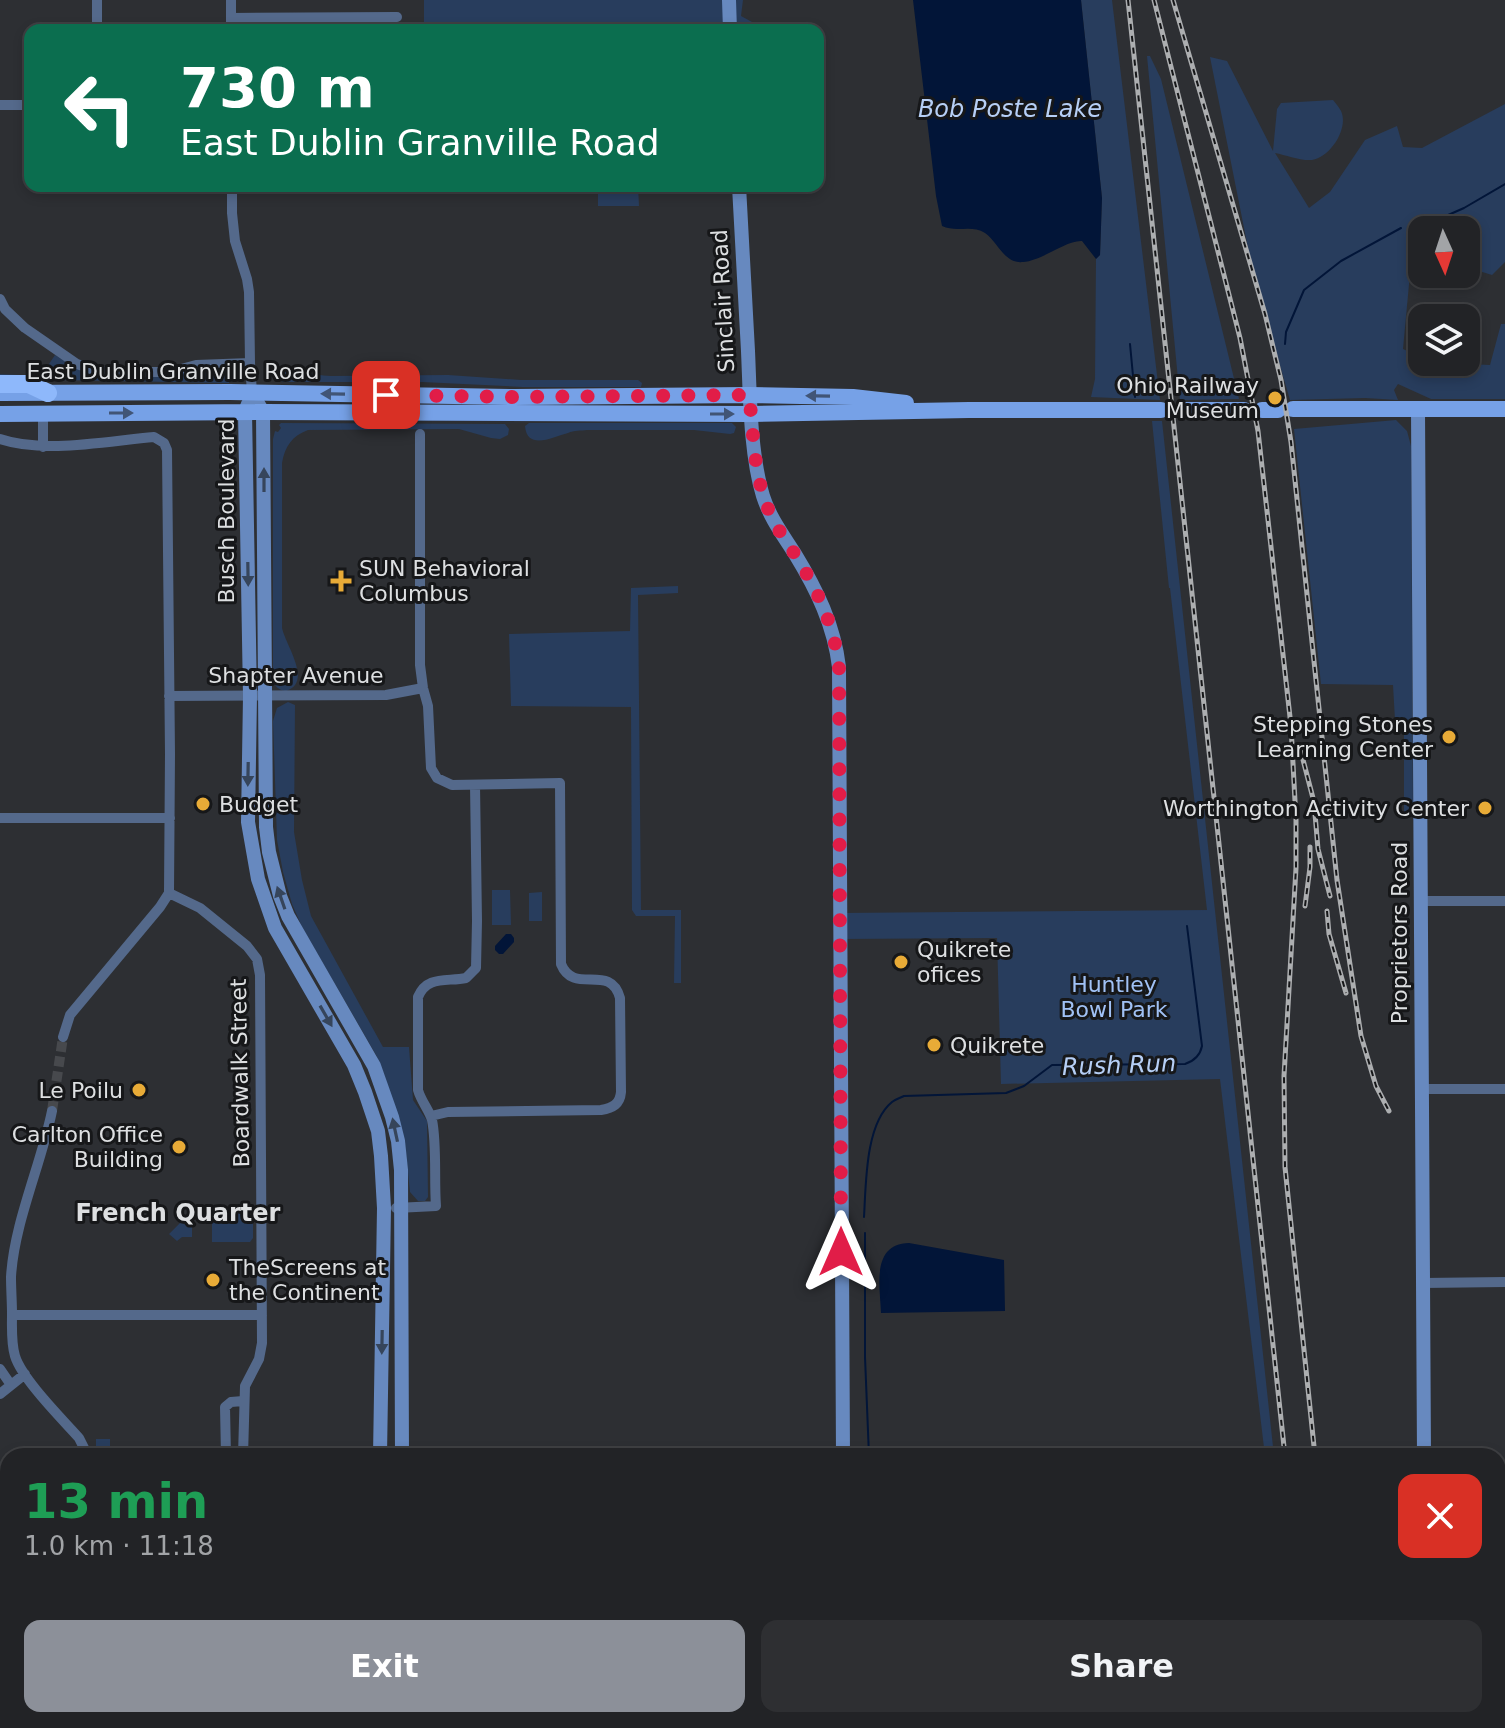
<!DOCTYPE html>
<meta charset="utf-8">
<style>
body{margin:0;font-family:"DejaVu Sans",sans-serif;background:#2e2f32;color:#f1f3f6;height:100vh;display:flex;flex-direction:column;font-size:30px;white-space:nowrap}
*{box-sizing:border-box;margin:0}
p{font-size:26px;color:#a2a4a7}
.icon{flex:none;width:44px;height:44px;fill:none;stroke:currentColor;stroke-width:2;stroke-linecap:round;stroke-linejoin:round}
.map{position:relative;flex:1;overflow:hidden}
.sheet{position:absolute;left:0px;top:1448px;width:1506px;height:280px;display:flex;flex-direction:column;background:#222326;border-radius:24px 24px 0 0;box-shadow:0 4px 12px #0003,0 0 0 2px #3f4043}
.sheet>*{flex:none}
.hud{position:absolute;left:24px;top:24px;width:800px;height:168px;border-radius:16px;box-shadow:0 4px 12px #0003,0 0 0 2px #3f4043;background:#0b6e4f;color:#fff;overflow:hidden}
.needle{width:52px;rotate:177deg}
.fabs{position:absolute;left:1408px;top:216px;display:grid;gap:16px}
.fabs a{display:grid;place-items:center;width:72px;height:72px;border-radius:16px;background:#222326;box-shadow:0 4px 12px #0003,0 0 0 2px #3f4043;font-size:40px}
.pin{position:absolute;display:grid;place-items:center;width:68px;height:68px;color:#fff;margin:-34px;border-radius:16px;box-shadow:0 4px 12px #0006}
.me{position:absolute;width:88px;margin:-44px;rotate:0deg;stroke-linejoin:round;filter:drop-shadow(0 0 6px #0008)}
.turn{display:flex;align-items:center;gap:28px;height:168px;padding:0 24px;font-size:36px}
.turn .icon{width:104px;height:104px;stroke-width:2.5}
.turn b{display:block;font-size:56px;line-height:68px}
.round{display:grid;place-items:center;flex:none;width:84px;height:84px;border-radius:16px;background:#2e2f32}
.head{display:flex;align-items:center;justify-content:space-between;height:136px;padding:0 24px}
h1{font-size:48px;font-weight:700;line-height:60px;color:#1e9e55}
.primary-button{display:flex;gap:16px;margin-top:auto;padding:16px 24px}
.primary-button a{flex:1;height:92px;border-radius:16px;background:#8c9099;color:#fff;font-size:32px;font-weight:700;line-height:92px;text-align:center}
.primary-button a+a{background:#2e2f32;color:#f1f3f6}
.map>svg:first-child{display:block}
</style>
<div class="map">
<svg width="1505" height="1728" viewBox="0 0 1505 1728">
<rect width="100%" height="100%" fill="#2d2f33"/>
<path fill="#283d5d" d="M424 0H743L741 16 767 30H424Z
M1081 0H1112L1160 400 1091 397 1095 379 1096 259 1100 255 1102 198Z
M1147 56H1150L1161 79 1239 399 1180 400Z
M1210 57 1227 61 1273 151 1277 109 1281 103 1333 100C1336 104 1339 107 1341 111 1349 128 1331 157 1312 160 1300 161 1286 155 1275 153L1309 208 1330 192 1365 140 1397 126 1403 147 1422 148 1505 104V262L1492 275 1466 267V230H1422V254L1412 252 1403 349 1420 357 1422 353V362H1466V334L1468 364 1490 365 1501 324H1505V399H1431L1398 384 1394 390 1398 400 1365 398 1290 400 1253 273Z
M598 186H638L639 206H598Z
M55 355 84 373 95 375 196 369H230L229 383 0 379V374L41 376Z
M271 369C292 369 311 375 331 376L448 375 521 380H638L642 383 641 387H523L422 382H282L281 378 273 374Z
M1396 420 1407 431 1411 446 1413 813H1404V721L1395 720 1393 685 1321 684 1294 429Z
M1152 421H1162L1274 1456H1265L1220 1079 1001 1084 997 938 839 939V913L1207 910 1170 588H1169Z
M281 423 505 424 509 429 508 435 500 439 491 438 459 429 308 430C292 436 285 446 282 463V628C286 646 313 682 286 691 278 690 274 686 273 678V439L275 431 278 432 281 428 279 425Z
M529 423H732L736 427 734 433 730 434 694 430H587C581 431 574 430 568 433 553 437 527 451 525 426Z
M678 586V593L638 595 641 910H681V983H674L675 916H636L632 910 631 707 511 706 509 634 630 631 631 588Z
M288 702 295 705 294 832 302 880 311 916 383 1047H409L413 1100 427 1121 428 1197 425 1201H418L410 1192 405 1144 384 1074 376 1055 302 927 292 904 283 872 277 840 273 721 277 708Z
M492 890H510L511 925H492Z
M542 892V921H529V893Z
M212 1213H249V1218H253V1238L250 1242H212Z
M181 1222 185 1224 192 1223V1237H182L177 1241 169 1234Z
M96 1439H110V1456H96Z
M0 1578H8V1634H0Z
M0 1651H8V1704L1 1705Z"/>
<path fill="#021538" d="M913 0H1081L1102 198 1100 255 1096 259 1082 241C1066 240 1042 261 1023 262 1004 264 998 242 985 233 971 224 957 233 942 226L936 196Z
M506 934H511L514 938V942L503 954H499L495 950V946Z
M909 1243 1004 1260 1005 1311 881 1313C880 1286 871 1244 909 1243Z
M427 1720H467V1728H427Z"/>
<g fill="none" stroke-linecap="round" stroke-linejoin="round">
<path stroke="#021538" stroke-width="2" d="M1421 227 1464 208 1505 184
M1130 344 1135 397
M1285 344 1286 332 1304 290 1341 261 1401 228
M864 1217C866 1185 865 1124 892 1102 896 1099 900 1098 904 1096L1006 1093 1024 1086 1052 1065 1185 1064C1194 1061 1200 1056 1202 1046L1187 926
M865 1233V1357L869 1456
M872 1720V1728
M1101 1728 1107 1720"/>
<path stroke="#47494d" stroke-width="10" stroke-dasharray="10 5" stroke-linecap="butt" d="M52 1111 63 1037"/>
<path stroke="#54698b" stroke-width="10" d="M97 0V30
M231 0V30
M231 18 397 17
M0 105H30
M232 186V213L235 241 247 279 249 292 250 363 252 393
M0 299 5 309 25 328 77 364 94 370 109 372H170L196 365 250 363
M420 434V665L423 688 428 706 431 768 437 778 452 785 560 783 561 964C574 996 610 962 620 998L621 1092C620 1104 613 1108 601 1110L448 1112 431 1116
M0 439C44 454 107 441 154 437L164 443 167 450 170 754 169 893 160 907 70 1015 63 1037
M43 447V414
M169 696 386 695 423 688
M0 818H170
M169 893 200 908 247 946 257 959 260 975 262 1343 259 1359 245 1386 243 1456
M1421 901H1505
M1421 1089H1505
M52 1111C41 1165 14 1223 11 1277 11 1289 12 1302 12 1314 12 1327 11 1343 15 1356 22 1379 62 1419 79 1438L84 1448V1456
M396 1208 436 1206C434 1181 437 1144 432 1120 429 1110 421 1101 418 1090V997C427 975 447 982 466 978L476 968 477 921 475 785
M1423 1283 1505 1282
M12 1315H262
M0 1369 11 1385
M0 1394 25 1374
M226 1456 225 1407 231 1402 243 1401
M0 1485H8
M0 1570H8"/>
<path stroke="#6789bf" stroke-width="14" d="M729 0 730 30
M739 186C742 241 745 296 748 351 750 395 750 453 763 496 770 518 783 535 795 554 817 590 834 625 839 667L843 1456
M252 393 263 412 266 827 269 852 280 896 288 916 374 1066 392 1117 398 1141 401 1170 402 1456
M248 404 245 412 250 696 248 822 258 879 275 928 354 1065 365 1092 378 1131 381 1156 384 1208 380 1456
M1418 409 1424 1456
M381 1720V1728
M845 1720V1728
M1425 1720V1728
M401 1728V1720"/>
<path stroke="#76a1e7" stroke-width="16" d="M0 393 230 392 515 397 749 395 853 397 906 403
M1293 409H1505
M1181 410H1244
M1262 410H1278
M0 414 263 412 751 414 969 410H1161"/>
<path stroke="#8eb8fb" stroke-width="18" d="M0 384H29L48 393"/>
<defs>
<path id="rail" d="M1128 0 1285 1456
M1154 0 1240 338 1258 431 1267 511 1291 726 1296 820V868L1284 1076 1285 1167 1315 1456
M1173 0 1265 314 1281 380 1291 442 1337 880 1361 1036 1376 1086 1389 1111
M1301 752 1314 802 1318 849 1330 896
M1305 906 1310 867V847
M1327 911 1329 934 1346 993
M1314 1720 1315 1728
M1338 1720 1339 1728"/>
</defs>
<use href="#rail" stroke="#acaeb0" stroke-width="5"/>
<use href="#rail" stroke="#161719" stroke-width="2" stroke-dasharray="6" stroke-linecap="butt"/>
</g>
<defs><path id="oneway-solid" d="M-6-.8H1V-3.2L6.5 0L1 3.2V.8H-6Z" transform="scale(2)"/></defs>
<g fill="#415576">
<use href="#oneway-solid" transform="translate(333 394) rotate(-179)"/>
<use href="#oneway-solid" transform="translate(818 396) rotate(-179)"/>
<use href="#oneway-solid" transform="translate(121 413)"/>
<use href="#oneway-solid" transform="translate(722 414)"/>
</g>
<g fill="#36455b">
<use href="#oneway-solid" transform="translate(264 480) rotate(-90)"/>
<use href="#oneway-solid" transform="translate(248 574) rotate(89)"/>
<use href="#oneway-solid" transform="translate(248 774) rotate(91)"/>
<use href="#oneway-solid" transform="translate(281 898) rotate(-109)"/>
<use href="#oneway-solid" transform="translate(326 1016) rotate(60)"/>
<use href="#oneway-solid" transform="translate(395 1130) rotate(-102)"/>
<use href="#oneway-solid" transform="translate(382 1342) rotate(91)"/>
</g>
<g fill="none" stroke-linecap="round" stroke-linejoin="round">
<path stroke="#e11d48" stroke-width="14" stroke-dasharray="0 25.2" d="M386 395 515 397 749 395C754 434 753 474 769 511 775 526 785 539 794 553 817 589 834 624 839 667L841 1252"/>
</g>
<g fill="#e8ab37" stroke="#161719" stroke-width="3">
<circle cx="1275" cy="398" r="8"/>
<path d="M337 569h8v8h8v8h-8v8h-8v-8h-8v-8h8z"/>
<circle cx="1449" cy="737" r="8"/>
<circle cx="203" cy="804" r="8"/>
<circle cx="1485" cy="808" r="8"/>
<circle cx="901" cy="962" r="8"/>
<circle cx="934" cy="1045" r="8"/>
<circle cx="139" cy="1090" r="8"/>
<circle cx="179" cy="1147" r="8"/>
<circle cx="213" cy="1280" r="8"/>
</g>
<g text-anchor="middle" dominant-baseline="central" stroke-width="6" stroke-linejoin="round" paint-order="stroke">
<g font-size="22" fill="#dddfe1" stroke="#161719">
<text transform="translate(723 301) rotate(-93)">Sinclair Road</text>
<text x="173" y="371">East Dublin Granville Road</text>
<text transform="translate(226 511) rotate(-90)">Busch Boulevard</text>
<text x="296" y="675">Shapter Avenue</text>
<text transform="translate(1399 933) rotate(-90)">Proprietors Road</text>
<text transform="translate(240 1073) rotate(-91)">Boardwalk Street</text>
</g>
<g font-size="22" fill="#dddfe1" stroke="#161719" text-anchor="end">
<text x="1259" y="385">Ohio Railway<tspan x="1259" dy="25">Museum</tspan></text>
<text x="359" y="568" text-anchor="start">SUN Behavioral<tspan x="359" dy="25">Columbus</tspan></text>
<text x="1433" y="724">Stepping Stones<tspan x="1433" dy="25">Learning Center</tspan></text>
<text x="219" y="804" text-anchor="start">Budget</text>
<text x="1469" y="808">Worthington Activity Center</text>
<text x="917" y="949" text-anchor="start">Quikrete<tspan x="917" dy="25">ofices</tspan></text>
<text x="950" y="1045" text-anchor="start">Quikrete</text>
<text x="123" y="1090">Le Poilu</text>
<text x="163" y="1134">Carlton Office<tspan x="163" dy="25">Building</tspan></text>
<text x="229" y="1267" text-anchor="start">TheScreens at<tspan x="229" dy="25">the Continent</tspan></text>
</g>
<g font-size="22" fill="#a0c1f5" stroke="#161719">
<text x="1114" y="984">Huntley<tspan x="1114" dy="25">Bowl Park</tspan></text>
</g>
<g font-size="24" font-style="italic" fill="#b6cff6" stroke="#161719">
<text x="1010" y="109">Bob Poste Lake</text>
<text transform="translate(1119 1065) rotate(-2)">Rush Run</text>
</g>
<g font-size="24" font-weight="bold" fill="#dddfe1" stroke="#161719">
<text x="178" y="1213">French Quarter</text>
</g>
</g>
</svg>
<div class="fabs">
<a><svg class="needle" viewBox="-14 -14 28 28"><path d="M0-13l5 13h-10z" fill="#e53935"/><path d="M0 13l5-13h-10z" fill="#a2a4a7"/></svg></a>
<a><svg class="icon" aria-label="layers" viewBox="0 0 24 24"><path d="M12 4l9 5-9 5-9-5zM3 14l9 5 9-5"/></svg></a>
</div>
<div class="pin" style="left:386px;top:395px;background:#d93025"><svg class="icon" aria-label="arrive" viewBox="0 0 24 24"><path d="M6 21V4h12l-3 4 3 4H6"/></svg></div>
<svg class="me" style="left:841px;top:1252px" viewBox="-20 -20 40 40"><path d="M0-17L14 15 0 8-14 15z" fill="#e11d48" stroke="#fff" stroke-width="4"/></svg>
<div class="hud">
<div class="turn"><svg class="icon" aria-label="left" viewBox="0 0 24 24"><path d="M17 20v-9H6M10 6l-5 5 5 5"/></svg><div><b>730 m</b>East Dublin Granville Road</div></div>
</div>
<section class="sheet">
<div class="head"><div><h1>13 min</h1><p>1.0 km · 11:18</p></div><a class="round" style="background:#d93025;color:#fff"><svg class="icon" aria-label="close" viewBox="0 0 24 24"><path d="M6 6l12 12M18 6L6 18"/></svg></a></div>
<div class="primary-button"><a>Exit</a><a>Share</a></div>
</section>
</div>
